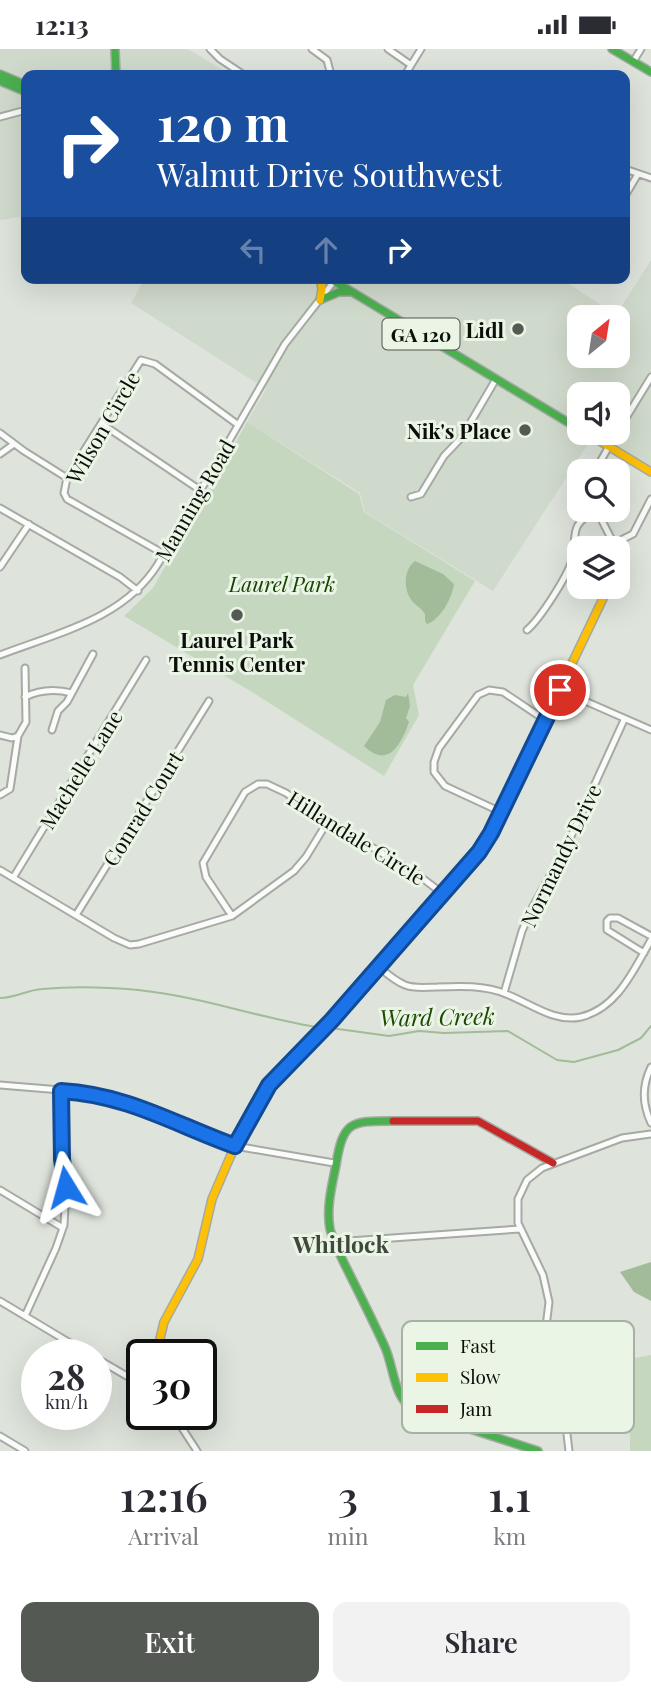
<!DOCTYPE html>
<style>
body{margin:0;font-family:"Playfair Display",serif;background:#f2f2f3;color:#2b2b33;height:100vh;display:flex;flex-direction:column;font-size:26px;white-space:nowrap}
*{box-sizing:border-box;margin:0}
p{font-size:23px;color:#7c7c81}
.icon{flex:none;width:38px;height:38px;fill:none;stroke:currentColor;stroke-width:2;stroke-linecap:round;stroke-linejoin:round}
.map{position:relative;height:1402px;overflow:hidden}
.panel{display:flex;flex-direction:column;background:#fff;flex:1}
.panel>*{flex:none}
.top-card{position:absolute;left:21px;top:21px;width:609px;height:214px;border-radius:14px;box-shadow:0 7px 28px #0002;background:#1a4fa0;color:#fff;overflow:hidden}
.needle{width:46px;rotate:30deg}
.buttons{position:absolute;left:567px;top:256px;display:grid;gap:14px}
.buttons a{display:grid;place-items:center;width:63px;height:63px;border-radius:14px;background:#fff;box-shadow:0 7px 28px #0002;font-size:35px}
.speed{position:absolute;left:21px;top:1290px;display:flex;gap:14px;font-size:35px;font-weight:700;text-align:center}
.speed>*{display:grid;place-content:center;width:91px;height:91px;border-radius:50%;background:#fff;box-shadow:0 7px 28px #0002;line-height:1}
.speed small{font-size:18px;font-weight:400}
.speed .limit{border:4px solid #111;border-radius:10px;background:#fff;color:#111}
.pin{position:absolute;display:grid;place-items:center;width:60px;height:60px;color:#fff;margin:-30px;border:4px solid #fff;border-radius:50%;box-shadow:0 2px 7px #0007}
.me{position:absolute;width:77px;margin:-38px;rotate:352deg;stroke-linejoin:round;filter:drop-shadow(0 0 5px #0008)}
.turn{display:flex;align-items:center;gap:24px;height:147px;padding:0 21px;font-size:32px}
.turn .icon{width:91px;height:91px;stroke-width:2.5}
.turn b{display:block;font-size:49px;line-height:60px}
.lanes{display:flex;align-items:center;height:66px;padding:0 21px;background:#0003;justify-content:center;gap:35px;direction:ltr}
.lanes .off{opacity:.35}
.eta{display:flex;justify-content:space-evenly;align-items:center;height:119px;text-align:center}
.eta b{font-size:42px;font-weight:600;line-height:49px}
.primary-button{display:flex;gap:14px;margin-top:auto;padding:14px 21px}
.primary-button a{flex:1;height:80px;border-radius:14px;background:#555953;color:#fff;font-size:28px;font-weight:600;line-height:80px;text-align:center}
.primary-button a+a{background:#f2f2f3;color:#2b2b33}
.status{display:flex;justify-content:space-between;align-items:center;height:49px;padding:0 35px;background:#fff;direction:ltr}
.status svg{height:19px;fill:currentColor}
.map>svg:first-child{display:block}
</style>
<div class="status"><b>12:13</b><svg viewBox="0 0 49 12"><path d="M0 12V9h3v3zM5 12V6h3v6zM10 12V3h3v9zM15 12V0h3v12zM26 1h20v11H26zM47 4h2v5h-2z"/></svg></div>
<div class="map">
<svg width="651" height="1402" viewBox="0 0 651 1402">
<rect width="100%" height="100%" fill="#dee4dc"/>
<path fill="#d0dacc" fill-rule="evenodd" d="M0 0H188L231 26H26V167L2 171H0Z
M651 211V428L590 392 493 542 365 463 360 444 247 373 266 340 131 254 145 229H560L616 266ZM579 268H618V306H579ZM579 345H618V383H579Z"/>
<path fill="#c5d7bf" d="M247 373 359 445 364 463 475 532 413 636 419 666 384 727 252 643 124 567 153 539Z
M651 1306V1402H630V1362L621 1325 630 1310Z"/>
<path fill="#a2bb98" d="M415 512 443 525 454 535C452 549 441 570 427 575L425 572V565C422 560 418 558 413 553 403 542 403 521 415 512Z
M408 644 410 657 406 669 409 673C401 696 388 720 364 697L380 673 386 651 395 646 406 648Z
M651 1213V1252L634 1243 620 1223Z"/>
<g fill="none" stroke-linecap="round" stroke-linejoin="round">
<path stroke="#a2bb98" stroke-width="2" d="M0 949C15 949 27 941 42 940 73 937 107 938 138 941 198 947 256 968 316 978
M331 979 389 987 419 982 444 984 508 982 557 1011 574 1013 618 1001 641 989 651 977"/>
<defs>
<path id="street" d="M210 0 220 10 244 26
M312 0 327 11 331 26
M388 0 411 16
M633 13 641 0
M405 26 421 0
M0 68 26 61
M625 120 651 129
M625 147 638 125
M102 375 200 441
M618 382 651 328
M0 384 24 402 67 429
M0 405 14 395
M595 422 617 383
M411 448 421 445 444 407 462 388 496 330
M0 459 120 528 138 542
M596 460 616 499
M615 494 633 485 651 450
M164 505 67 450 64 444 67 429 141 311 155 315 237 375
M0 518 29 475
M527 581C540 570 567 528 572 511 578 485 567 477 597 461
M0 606C57 584 124 570 158 515L285 295 335 231
M560 641 651 681
M25 648C41 640 56 640 72 644
M52 681 58 662 67 653 93 605
M0 686 12 689 18 687 26 673 25 619
M0 746 10 740 18 687
M501 763 445 737 434 723V713L439 699 478 646 489 641 503 643 545 671
M0 821 114 889 130 896 139 895 232 867 294 822 306 808 328 772
M13 829 146 611
M76 866 209 652
M232 867 206 828 203 814 245 743 258 735H267L286 744 328 772 417 825 443 845
M644 904 607 881V872L610 869H618L651 887
M379 918C387 925 395 932 405 936 415 940 427 938 437 938 460 937 485 936 506 945 530 954 554 974 581 968 618 959 634 920 651 891
M504 944 522 882 531 861 568 794 624 671
M651 1018C642 1037 642 1054 651 1074
M0 1036 85 1043 117 1050 235 1097 334 1114
M0 1141 63 1179
M335 1193 520 1180
M0 1252 90 1306
M25 1267 56 1199 64 1176 66 1138 62 1110 61 1042
M96 1309 142 1336
M173 1365 197 1402
M0 1387 25 1402
M569 1402 565 1368 537 1314V1303L546 1278 549 1253 543 1226 518 1174V1150L527 1131 542 1119 622 1089 651 1085"/>
<path id="fast" d="M115 0 116 26
M612 0 651 23
M0 25 26 36
M0 32 26 43
M329 229 579 380
M320 251 339 243H351
M393 1072C352 1072 343 1071 336 1116 332 1136 326 1159 330 1180 334 1195 342 1210 349 1224 361 1248 373 1272 384 1296 395 1319 392 1348 415 1362L538 1402
M231 1106 264 1042 379 918 479 803 491 784 529 704"/>
<path id="slow" d="M320 229 322 240 320 251
M585 383 651 423
M529 704 609 537
M156 1306 164 1273 198 1210 212 1150 231 1106"/>
<path id="jam" d="M393 1072H478L553 1114"/>
</defs>
<use href="#street" stroke="#a5aaa3" stroke-width="9"/>
<use href="#fast" stroke="#a5aaa3" stroke-width="10"/>
<use href="#slow" stroke="#a5aaa3" stroke-width="10"/>
<use href="#jam" stroke="#a5aaa3" stroke-width="10"/>
<use href="#street" stroke="#fafbfa" stroke-width="5"/>
<use href="#fast" stroke="#4caf50" stroke-width="7"/>
<use href="#slow" stroke="#ffc107" stroke-width="7"/>
<use href="#jam" stroke="#c62828" stroke-width="7"/>
</g>
<g fill="none" stroke-linecap="round" stroke-linejoin="round">
<defs>
<path id="route" d="M66 1138 62 1110 61 1042C128 1046 174 1075 235 1097L269 1036 332 971 479 803 491 784 560 641"/>
</defs>
<use href="#route" stroke="#114b97" stroke-width="18"/>
<use href="#route" stroke="#1a73e8" stroke-width="12"/>
</g>
<g fill="#555953" stroke="#eaf5e6" stroke-width="2.5">
<circle cx="518" cy="280" r="7"/>
<circle cx="525" cy="381" r="7"/>
<circle cx="237" cy="566" r="7"/>
</g>
<g text-anchor="middle" dominant-baseline="central" stroke-width="6" stroke-linejoin="round" paint-order="stroke">
<rect fill="#eaf5e6" stroke="#4e534b" stroke-width="2" x="382.5" y="269.5" width="77" height="31" rx="5"/>
<g font-size="19" font-weight="bold" fill="#0b0e09">
<text x="421" y="285">GA 120</text>
</g>
<g font-size="21" font-weight="bold" fill="#0b0e09" stroke="#eaf5e6" text-anchor="end">
<text x="504" y="280">Lidl</text>
<text x="511" y="381">Nik's Place</text>
<text x="237" y="590" text-anchor="middle">Laurel Park<tspan x="237" dy="24">Tennis Center</tspan></text>
</g>
<g font-size="21" fill="#0b0e09" stroke="#eaf5e6">
<text transform="translate(102 378) rotate(-60)">Wilson Circle</text>
<text transform="translate(194 451) rotate(-60)">Manning Road</text>
<text transform="translate(80 720) rotate(-58)">Machelle Lane</text>
<text transform="translate(142 759) rotate(-58)">Conrad Court</text>
<text transform="translate(357 788) rotate(32)">Hillandale Circle</text>
<text transform="translate(560 806) rotate(-64)">Normandy Drive</text>
</g>
<g font-size="21" font-style="italic" fill="#174300" stroke="#eaf5e6">
<text x="282" y="534">Laurel Park</text>
</g>
<g font-size="23" font-style="italic" fill="#1e4905" stroke="#eaf5e6">
<text transform="translate(437 967) rotate(-1)">Ward Creek</text>
</g>
<g font-size="23" font-weight="bold" fill="#3f483c" stroke="#eaf5e6">
<text x="341" y="1194">Whitlock</text>
</g>
</g>
<rect x="402" y="1272" width="232" height="112" rx="10" fill="#eaf5e6" stroke="#a7b0a4" stroke-width="2"/>
<rect x="416" y="1293" width="32" height="8" fill="#4caf50"/>
<rect x="416" y="1324" width="32" height="9" fill="#ffc107"/>
<rect x="416" y="1356" width="32" height="8" fill="#c62828"/>
<g font-size="19" fill="#0b0e09">
<text x="460" y="1304">Fast</text>
<text x="460" y="1335">Slow</text>
<text x="460" y="1367">Jam</text>
</g>
</svg>
<div class="buttons">
<a><svg class="needle" viewBox="-14 -14 28 28"><path d="M0-13l5 13h-10z" fill="#e53935"/><path d="M0 13l5-13h-10z" fill="#7c7c81"/></svg></a>
<a><svg class="icon" aria-label="sound" viewBox="0 0 24 24"><path d="M4 9h4l5-4v14l-5-4H4zM17 9q2 3 0 6"/></svg></a>
<a><svg class="icon" aria-label="search" viewBox="0 0 24 24"><circle cx="10" cy="10" r="6"/><path d="M15 15l6 6"/></svg></a>
<a><svg class="icon" aria-label="layers" viewBox="0 0 24 24"><path d="M12 4l9 5-9 5-9-5zM3 14l9 5 9-5"/></svg></a>
</div>
<div class="speed"><div>28<small>km/h</small></div><div class="limit">30</div></div>
<div class="pin" style="left:560px;top:641px;background:#d93025"><svg class="icon" aria-label="arrive" viewBox="0 0 24 24"><path d="M6 21V4h12l-3 4 3 4H6"/></svg></div>
<svg class="me" style="left:66px;top:1138px" viewBox="-20 -20 40 40"><path d="M0-17L14 15 0 8-14 15z" fill="#1a73e8" stroke="#fff" stroke-width="4"/></svg>
<div class="top-card">
<div class="turn"><svg class="icon" aria-label="right" viewBox="0 0 24 24"><path d="M7 20v-9h11M14 6l5 5-5 5"/></svg><div><b>120 m</b>Walnut Drive Southwest</div></div>
<div class="lanes"><svg class="icon off" aria-label="left" viewBox="0 0 24 24"><path d="M17 20v-9H6M10 6l-5 5 5 5"/></svg><svg class="icon off" aria-label="ahead" viewBox="0 0 24 24"><path d="M12 20V5M6 11l6-6 6 6"/></svg><svg class="icon" aria-label="right" viewBox="0 0 24 24"><path d="M7 20v-9h11M14 6l5 5-5 5"/></svg></div>
</div>
</div>
<section class="panel">
<div class="eta">
<div><b>12:16</b><p>Arrival</p></div>
<div><b>3</b><p>min</p></div>
<div><b>1.1</b><p>km</p></div>
</div>
<div class="primary-button"><a>Exit</a><a>Share</a></div>
</section>
